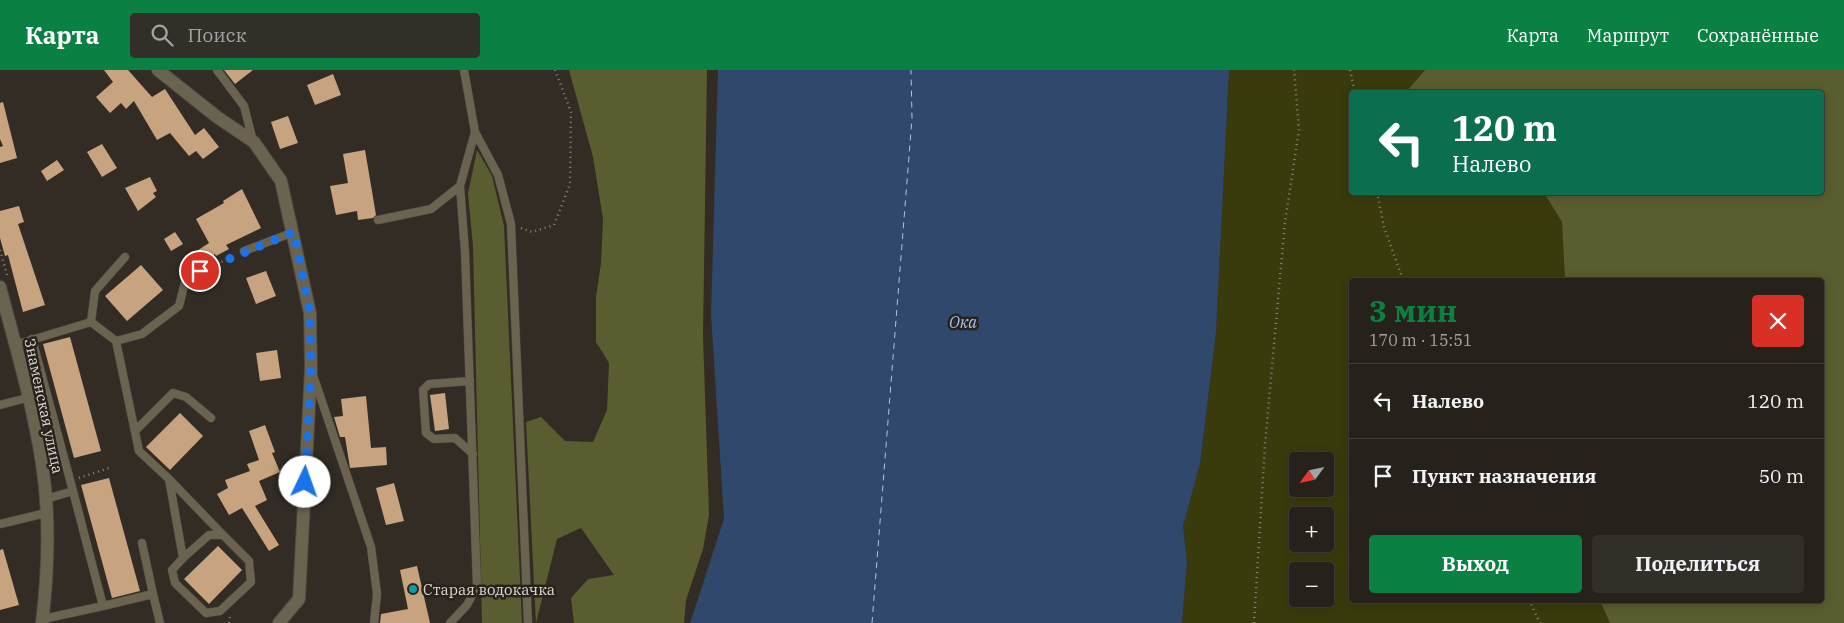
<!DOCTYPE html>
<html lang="ru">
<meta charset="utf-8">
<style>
body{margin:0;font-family:"IBM Plex Serif",serif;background:#322e28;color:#f1f3f6;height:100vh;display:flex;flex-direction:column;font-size:19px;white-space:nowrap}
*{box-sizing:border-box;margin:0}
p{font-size:16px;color:#a4a3a3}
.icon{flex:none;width:28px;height:28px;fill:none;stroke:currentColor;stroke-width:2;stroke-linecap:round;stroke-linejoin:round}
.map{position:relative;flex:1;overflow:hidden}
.side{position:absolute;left:1349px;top:208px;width:475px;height:325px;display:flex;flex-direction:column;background:#26211b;border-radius:5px;box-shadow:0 2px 12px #0003,0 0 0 1px #423e3a}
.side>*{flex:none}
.top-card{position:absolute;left:1349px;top:20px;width:475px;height:105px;border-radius:5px;box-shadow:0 2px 12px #0003,0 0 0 1px #423e3a;background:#0b6e4f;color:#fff;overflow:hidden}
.needle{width:32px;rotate:237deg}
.tools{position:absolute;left:1289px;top:382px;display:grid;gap:10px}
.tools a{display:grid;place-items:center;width:45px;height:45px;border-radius:5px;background:#26211b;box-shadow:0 2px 12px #0003,0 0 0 1px #423e3a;font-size:25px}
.pin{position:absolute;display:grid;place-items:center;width:42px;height:42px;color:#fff;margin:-21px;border:2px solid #fff;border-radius:50%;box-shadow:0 1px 5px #0007}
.me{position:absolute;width:55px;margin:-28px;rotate:3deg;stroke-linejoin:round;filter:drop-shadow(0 0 4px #0008)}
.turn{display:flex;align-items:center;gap:18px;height:105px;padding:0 20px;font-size:22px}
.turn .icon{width:65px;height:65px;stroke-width:2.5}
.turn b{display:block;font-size:35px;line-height:42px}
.round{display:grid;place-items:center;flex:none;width:52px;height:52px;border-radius:5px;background:#322e28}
.headline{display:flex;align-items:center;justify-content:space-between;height:85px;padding:0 20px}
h1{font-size:30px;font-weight:700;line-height:38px;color:#0b8043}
.primary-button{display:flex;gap:10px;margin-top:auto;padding:10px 20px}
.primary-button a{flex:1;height:58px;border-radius:5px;background:#0b8043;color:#fff;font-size:20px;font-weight:700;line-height:58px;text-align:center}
.primary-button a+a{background:#322e28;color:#f1f3f6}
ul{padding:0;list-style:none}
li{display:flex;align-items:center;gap:15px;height:75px;padding:0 20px;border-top:1px solid #423e3a}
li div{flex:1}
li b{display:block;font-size:19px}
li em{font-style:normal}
header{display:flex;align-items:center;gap:30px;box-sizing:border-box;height:70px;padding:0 25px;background:#0b8043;color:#fff}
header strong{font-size:24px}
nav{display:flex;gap:28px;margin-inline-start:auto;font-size:18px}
.search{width:350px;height:45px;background:#322e28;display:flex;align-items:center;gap:12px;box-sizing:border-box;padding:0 18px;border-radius:5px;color:#a4a3a3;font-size:19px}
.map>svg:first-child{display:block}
</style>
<header>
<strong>Карта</strong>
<div class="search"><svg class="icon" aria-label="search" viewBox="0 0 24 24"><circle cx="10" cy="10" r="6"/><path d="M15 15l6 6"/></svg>Поиск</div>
<nav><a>Карта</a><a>Маршрут</a><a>Сохранённые</a></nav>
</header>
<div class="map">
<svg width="1844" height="553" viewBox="0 0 1844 553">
<rect width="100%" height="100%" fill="#322c24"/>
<path fill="#393b0d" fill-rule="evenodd" d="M1229 0H1425L1406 22H1351V122L1544 123 1562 152 1565 210H1351V530H1602V535L1610 553H1182L1187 491 1183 456 1200 394 1216 262ZM1298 391H1325V419H1298ZM1298 446H1325V474H1298ZM1298 501H1325V529H1298Z"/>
<path fill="#5a5d2f" d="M569 0H707L703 266 709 445 703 479 686 530 684 553H574L571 528 588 509 614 505 581 458 557 469 536 553 526 352 541 347 565 371 593 372 607 340 609 293 596 272V227L601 193 603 149 593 87Z
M1425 0H1844V553H1610L1602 535V530H1821V210H1565L1562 152 1544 123 1821 122V22H1406Z
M477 80 492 106 504 156 522 553H482L473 176 468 124Z"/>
<path fill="#30486b" d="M718 0H1229L1216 262 1200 394 1183 456 1187 491 1182 553H690L724 449 711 244Z"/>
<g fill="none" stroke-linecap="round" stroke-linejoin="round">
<path stroke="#a4c5f5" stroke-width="1" stroke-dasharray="6 5" stroke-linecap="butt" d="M872 553 912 48 911 0"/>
</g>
<path fill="#c8a37f" d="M104 0H128L152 27 165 19 195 65 204 58 219 77 203 89 196 81 189 86 170 63 157 70 134 31 126 39 121 33 110 43 96 27 113 12Z
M224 0H253L235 14Z
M333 4 341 25 315 35 307 15Z
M3 32 17 88 0 93V77L3 76 0 69V33Z
M288 46 298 73 280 79 271 52Z
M102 74 117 98 102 107 87 82Z
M365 80 376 145 373 148 358 150 357 141 336 145 330 116 348 113 343 84Z
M57 90 64 100 47 111 41 101Z
M150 107 157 121 153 123 156 127 138 141 125 118Z
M242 119 261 158 226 175 229 179 216 186 215 184 191 200 184 189 209 173 196 149 224 133 223 131Z
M19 136 24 152 18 154 45 235 23 242 8 185 5 186 0 168V141Z
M175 162 183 174 171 181 164 169Z
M141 195 163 220 127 251 105 226Z
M266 201 276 226 256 234 246 208Z
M70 267 101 381 74 388 43 274Z
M277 280 281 308 260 311 256 283Z
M445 323 449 359 435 361 430 325Z
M366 326 371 378 386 377 387 395 350 398 345 367H340L334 347 343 346 341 329Z
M180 343 203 366 170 400 146 377Z
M265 355 275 382 272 383 280 402 259 411 267 430 255 436 279 475 269 481 242 438 229 445 217 424 228 418 225 410 250 401 247 394 259 390 249 361Z
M109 408 140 521 112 528 81 415Z
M394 413 404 451 386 455 376 418Z
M218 476 242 500 209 534 184 509Z
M3 479 19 535 0 540V480Z
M417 496 430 553H380L381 544 408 539 400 500Z"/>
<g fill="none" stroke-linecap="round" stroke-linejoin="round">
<defs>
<path id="lane" d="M217 0 244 36 253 71
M475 62 498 105 511 154 528 553
M378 150 431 139 460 116 475 62 464 0
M244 181 294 162
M91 252 95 221 125 187
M32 269 73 421 46 429
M116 271 142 264 179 236 186 208
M15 275 91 252 116 271 139 381 169 409 183 488 172 500 175 513 206 543 220 541 251 512 249 491 223 465H209L183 488
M313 305 371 477 377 524 374 553
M470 311 429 314 423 320 426 363 434 369 455 368 473 384
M0 335 27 328
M135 361 173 323 186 327 211 348
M169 409 223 465
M73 421 103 536 153 524 160 553
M0 454 46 443
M142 473 153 524
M43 549 103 536
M450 553 467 535 477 516 465 182 460 116"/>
<path id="street" d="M158 0 217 47 254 72 281 111 310 243 311 299 299 529 279 553
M0 217C15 275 33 334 42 394 50 444 48 503 42 553"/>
</defs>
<use href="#lane" stroke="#4d4740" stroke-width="9"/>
<use href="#street" stroke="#4d4740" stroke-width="14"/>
<path stroke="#8a857e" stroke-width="2.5" stroke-dasharray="1 4" stroke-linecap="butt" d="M1350 0 1355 22
M1377 122 1384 157 1403 210
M521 158 532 162 554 155 570 114 571 42 555 0
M0 180 7 205
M194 204 235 186
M79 408 112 397
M1529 530 1540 553
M229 553 230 546
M1254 553 1265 375 1285 152 1299 60 1294 0"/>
<use href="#lane" stroke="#696350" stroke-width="8"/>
<use href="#street" stroke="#696350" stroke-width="12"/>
</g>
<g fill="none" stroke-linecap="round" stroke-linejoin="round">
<path stroke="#1a73e8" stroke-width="9" stroke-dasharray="0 16.2" d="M200 201 294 162 310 243 311 299 305 412"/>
</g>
<circle fill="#0f9aa8" stroke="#28221b" stroke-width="2" cx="413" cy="519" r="5"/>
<g text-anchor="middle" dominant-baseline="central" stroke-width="5" stroke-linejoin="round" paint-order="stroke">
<g font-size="15" fill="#dbd7d2" stroke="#28221b">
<text transform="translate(44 336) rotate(78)">Знаменская улица</text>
</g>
<g font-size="15" fill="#dbd7d2" stroke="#28221b" text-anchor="start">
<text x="423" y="519">Старая водокачка</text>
</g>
<g font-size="16" font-style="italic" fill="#a4c5f5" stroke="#28221b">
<text x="963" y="252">Ока</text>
</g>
</g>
</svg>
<div class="tools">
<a><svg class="needle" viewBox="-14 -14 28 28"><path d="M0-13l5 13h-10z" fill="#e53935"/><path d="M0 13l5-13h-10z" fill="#a4a3a3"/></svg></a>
<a>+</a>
<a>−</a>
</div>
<div class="pin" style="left:200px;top:201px;background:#d93025"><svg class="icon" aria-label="arrive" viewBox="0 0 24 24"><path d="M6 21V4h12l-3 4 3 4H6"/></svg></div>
<svg class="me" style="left:305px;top:412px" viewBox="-20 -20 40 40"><circle r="19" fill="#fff"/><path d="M0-13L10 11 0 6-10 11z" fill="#1a73e8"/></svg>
<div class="top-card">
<div class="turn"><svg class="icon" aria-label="left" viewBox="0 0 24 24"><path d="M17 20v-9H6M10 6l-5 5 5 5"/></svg><div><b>120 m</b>Налево</div></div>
</div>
<section class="side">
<div class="headline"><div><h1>3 мин</h1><p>170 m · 15:51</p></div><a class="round" style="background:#d93025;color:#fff"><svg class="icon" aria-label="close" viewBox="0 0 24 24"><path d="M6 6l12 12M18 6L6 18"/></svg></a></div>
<ul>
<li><svg class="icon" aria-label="left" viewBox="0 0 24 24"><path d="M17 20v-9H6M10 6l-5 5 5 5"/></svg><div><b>Налево</b></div><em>120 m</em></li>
<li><svg class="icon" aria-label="arrive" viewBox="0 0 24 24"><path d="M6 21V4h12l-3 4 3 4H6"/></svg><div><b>Пункт назначения</b></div><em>50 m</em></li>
</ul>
<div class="primary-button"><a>Выход</a><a>Поделиться</a></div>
</section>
</div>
